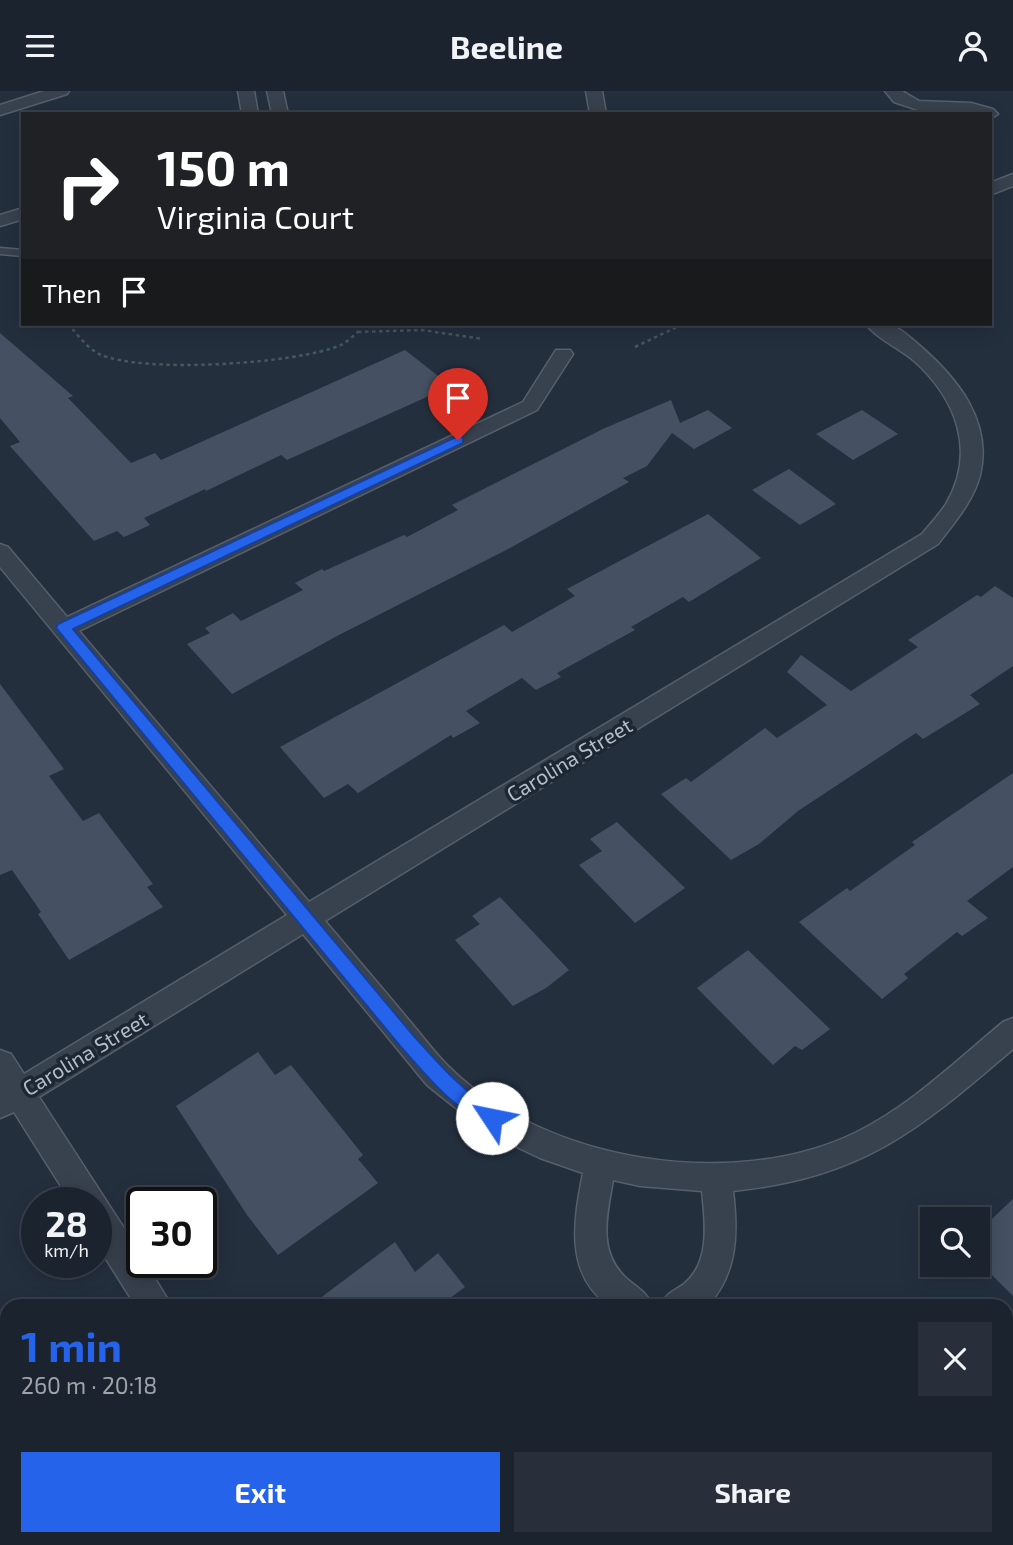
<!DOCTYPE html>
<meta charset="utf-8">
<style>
body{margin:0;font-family:"Exo 2",sans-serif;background:#282f3a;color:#f1f3f6;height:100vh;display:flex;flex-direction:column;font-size:26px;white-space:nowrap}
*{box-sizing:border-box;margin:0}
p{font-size:23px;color:#a0a4aa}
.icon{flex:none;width:38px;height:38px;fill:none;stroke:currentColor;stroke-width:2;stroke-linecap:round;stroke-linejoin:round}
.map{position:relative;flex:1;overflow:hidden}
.panel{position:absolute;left:0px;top:1208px;width:1013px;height:247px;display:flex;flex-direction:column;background:#1b232e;border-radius:21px 21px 0 0;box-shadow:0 4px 18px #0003,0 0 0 2px #39404a}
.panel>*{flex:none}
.top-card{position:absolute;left:21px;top:21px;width:971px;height:214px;border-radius:0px;box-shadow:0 4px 18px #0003,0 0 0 2px #39404a;background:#202124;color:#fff;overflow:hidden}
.buttons{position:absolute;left:920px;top:1116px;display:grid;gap:14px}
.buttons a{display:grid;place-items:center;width:70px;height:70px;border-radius:0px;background:#1b232e;box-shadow:0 4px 18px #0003,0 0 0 2px #39404a;font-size:35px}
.speed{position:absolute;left:21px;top:1096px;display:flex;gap:14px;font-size:35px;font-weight:700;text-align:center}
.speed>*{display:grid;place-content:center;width:91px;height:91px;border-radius:50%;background:#1b232e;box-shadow:0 4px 18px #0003,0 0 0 2px #39404a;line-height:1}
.speed small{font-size:18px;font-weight:400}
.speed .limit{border:4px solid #111;border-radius:10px;background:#fff;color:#111}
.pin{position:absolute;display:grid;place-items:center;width:60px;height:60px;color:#fff;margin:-72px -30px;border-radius:50% 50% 50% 0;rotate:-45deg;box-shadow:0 0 7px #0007}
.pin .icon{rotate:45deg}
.me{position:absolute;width:77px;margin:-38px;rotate:304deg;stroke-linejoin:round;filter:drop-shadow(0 0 5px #0008)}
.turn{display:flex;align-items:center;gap:24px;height:147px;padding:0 21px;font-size:32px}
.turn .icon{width:91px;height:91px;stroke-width:2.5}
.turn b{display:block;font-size:49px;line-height:60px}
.then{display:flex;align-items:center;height:66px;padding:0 21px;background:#0003;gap:14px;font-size:26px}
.round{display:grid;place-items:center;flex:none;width:74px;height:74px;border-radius:0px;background:#282f3a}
.headline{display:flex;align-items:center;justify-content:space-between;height:119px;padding:0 21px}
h1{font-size:42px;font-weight:700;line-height:52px;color:#2563eb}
.button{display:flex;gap:14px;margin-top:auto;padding:14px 21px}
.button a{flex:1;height:80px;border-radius:0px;background:#2563eb;color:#fff;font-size:28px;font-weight:700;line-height:80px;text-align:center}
.button a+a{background:#282f3a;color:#f1f3f6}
header{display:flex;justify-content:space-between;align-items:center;height:91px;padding:0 21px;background:#1b232e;font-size:32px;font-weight:700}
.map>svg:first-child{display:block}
</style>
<header><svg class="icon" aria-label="menu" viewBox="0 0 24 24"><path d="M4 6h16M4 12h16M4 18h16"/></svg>Beeline<svg class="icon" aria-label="person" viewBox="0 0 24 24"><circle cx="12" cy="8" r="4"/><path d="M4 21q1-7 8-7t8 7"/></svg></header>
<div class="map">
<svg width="1013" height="1454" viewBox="0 0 1013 1454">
<rect width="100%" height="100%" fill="#242f3e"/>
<path fill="#455162" d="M0 242 73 305 68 307 131 372 155 362 161 369 405 259 451 295 287 369 281 364 206 400 205 398 144 427 150 434 124 446 117 440 94 450 10 355 20 351 0 327Z
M671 309 680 332 708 319 732 337 694 358 672 342 647 375 623 387 629 391 510 457 337 545 232 603 187 553 210 542 205 537 233 522 241 530 303 499 295 492 322 478 324 480 404 444 407 446 458 419 452 414 605 337Z
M862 319 898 343 853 369 816 343Z
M789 378 836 413 800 434 752 399Z
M708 423 761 467 689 511 683 506 631 536 635 539 557 582 561 586 536 599 522 587 466 620 480 632 453 647 451 644 358 702 348 693 324 707 280 656 504 534 512 541 575 505 567 498Z
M995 495 1013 507V575L970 604 980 613 923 648 916 642 798 720 759 753 731 769 661 703 686 687 691 691 765 637 777 647 827 614 787 581 801 564 851 600 918 556 908 549 977 504 981 506Z
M0 593 64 678 49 685 83 730 99 722 153 793 147 796 163 816 69 869 38 823 41 821 12 779 0 784Z
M1013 682V776L967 810 988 827 962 845 957 841 904 883 908 887 882 908 799 831 847 797 850 800 915 754 912 751Z
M617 731 685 797 635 832 579 774 602 760 590 748Z
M500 806 569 879 546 897 513 915 455 849 480 833 472 825Z
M748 859 830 938 802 959 795 955 773 974 697 897Z
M258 961 275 984 291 974 363 1064 358 1068 378 1092 278 1164 247 1124 176 1015Z
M1013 1108V1205L978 1170V1141Z
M395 1151 415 1181 438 1162 465 1196 441 1214H311Z"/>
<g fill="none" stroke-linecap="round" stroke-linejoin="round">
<defs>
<path id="lane" d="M0 157 23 159V165L0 163Z"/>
<path id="street" d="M44 0H69L67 3 0 24V14Z
M238 0H254L258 23H242Z
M267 0H283L288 23H272Z
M586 0H602L606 23H590Z
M885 0H902L919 10 971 12 993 18 998 23 990 28V23L918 19 894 11Z
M1013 83V95L990 104V92Z
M23 117V128L0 135V124Z
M866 233C872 233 882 231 888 233 898 235 911 247 919 254 957 287 993 330 980 384 973 411 954 432 938 453L325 830C352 862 380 894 407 927 421 943 433 960 448 975 544 1071 733 1101 855 1042 910 1015 956 970 1003 931L1013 927V958C917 1040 864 1086 733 1100 738 1141 738 1182 708 1214H661C667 1201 673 1201 684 1193 711 1171 705 1130 702 1100L640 1095 613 1089C607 1124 597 1160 626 1187 637 1197 646 1200 652 1214H608C564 1182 574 1128 583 1082L540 1067 500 1048 472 1030 427 994 303 843 39 1006 142 1165V1171H145L171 1214H135L96 1152V1111H71L14 1021 0 1027V959L11 963 24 983 287 824 0 476V453L8 456 67 526 523 311 556 259H570L573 263 537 319 79 540 309 811 922 443C930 433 939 424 946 413 977 360 956 307 913 269 899 257 877 248 866 233Z
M285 1447H322L325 1454H288Z"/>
</defs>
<use href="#lane" stroke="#565f6c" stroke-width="3"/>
<use href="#street" stroke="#565f6c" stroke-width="3"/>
<path stroke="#44595c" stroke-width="2.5" stroke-dasharray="3.5 3.5" stroke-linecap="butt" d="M68 233C77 243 87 257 99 263 142 283 297 273 341 254 347 251 353 245 358 241V233
M358 241 422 239 483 248
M635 256 683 233"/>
<use href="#lane" fill="#38414e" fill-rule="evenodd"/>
<use href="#street" fill="#38414e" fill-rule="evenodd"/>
</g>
<path fill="#2563eb" stroke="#184099" stroke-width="2" d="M458 345 463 346V352L73 538 413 944C434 967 455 992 481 1010 489 1015 498 1017 502 1027L499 1033 492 1035C455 1021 426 984 400 955L56 537 58 533Z"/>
<g text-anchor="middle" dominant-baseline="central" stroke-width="7" stroke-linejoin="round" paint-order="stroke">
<g font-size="21" fill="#b4bcc9" stroke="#1d2633">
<text transform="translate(569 668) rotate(-31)">Carolina Street</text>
<text transform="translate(85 962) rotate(-31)">Carolina Street</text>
</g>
</g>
</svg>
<div class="buttons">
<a><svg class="icon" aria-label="search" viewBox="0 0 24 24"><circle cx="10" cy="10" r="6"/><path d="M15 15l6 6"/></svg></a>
</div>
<div class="speed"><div>28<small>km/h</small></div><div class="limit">30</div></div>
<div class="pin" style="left:458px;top:349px;background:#d93025"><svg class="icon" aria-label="arrive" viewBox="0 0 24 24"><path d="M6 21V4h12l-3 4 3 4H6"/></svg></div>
<svg class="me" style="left:492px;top:1027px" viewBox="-20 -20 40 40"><circle r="19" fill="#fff"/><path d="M0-13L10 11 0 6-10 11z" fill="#2563eb"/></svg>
<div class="top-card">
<div class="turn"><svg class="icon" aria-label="right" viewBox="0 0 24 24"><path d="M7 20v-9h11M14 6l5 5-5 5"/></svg><div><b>150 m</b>Virginia Court</div></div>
<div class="then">Then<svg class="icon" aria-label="arrive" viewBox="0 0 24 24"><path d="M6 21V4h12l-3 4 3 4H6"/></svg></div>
</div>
<section class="panel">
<div class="headline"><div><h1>1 min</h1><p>260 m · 20:18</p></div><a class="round"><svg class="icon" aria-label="close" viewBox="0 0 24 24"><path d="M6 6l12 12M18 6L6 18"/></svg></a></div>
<div class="button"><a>Exit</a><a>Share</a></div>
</section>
</div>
